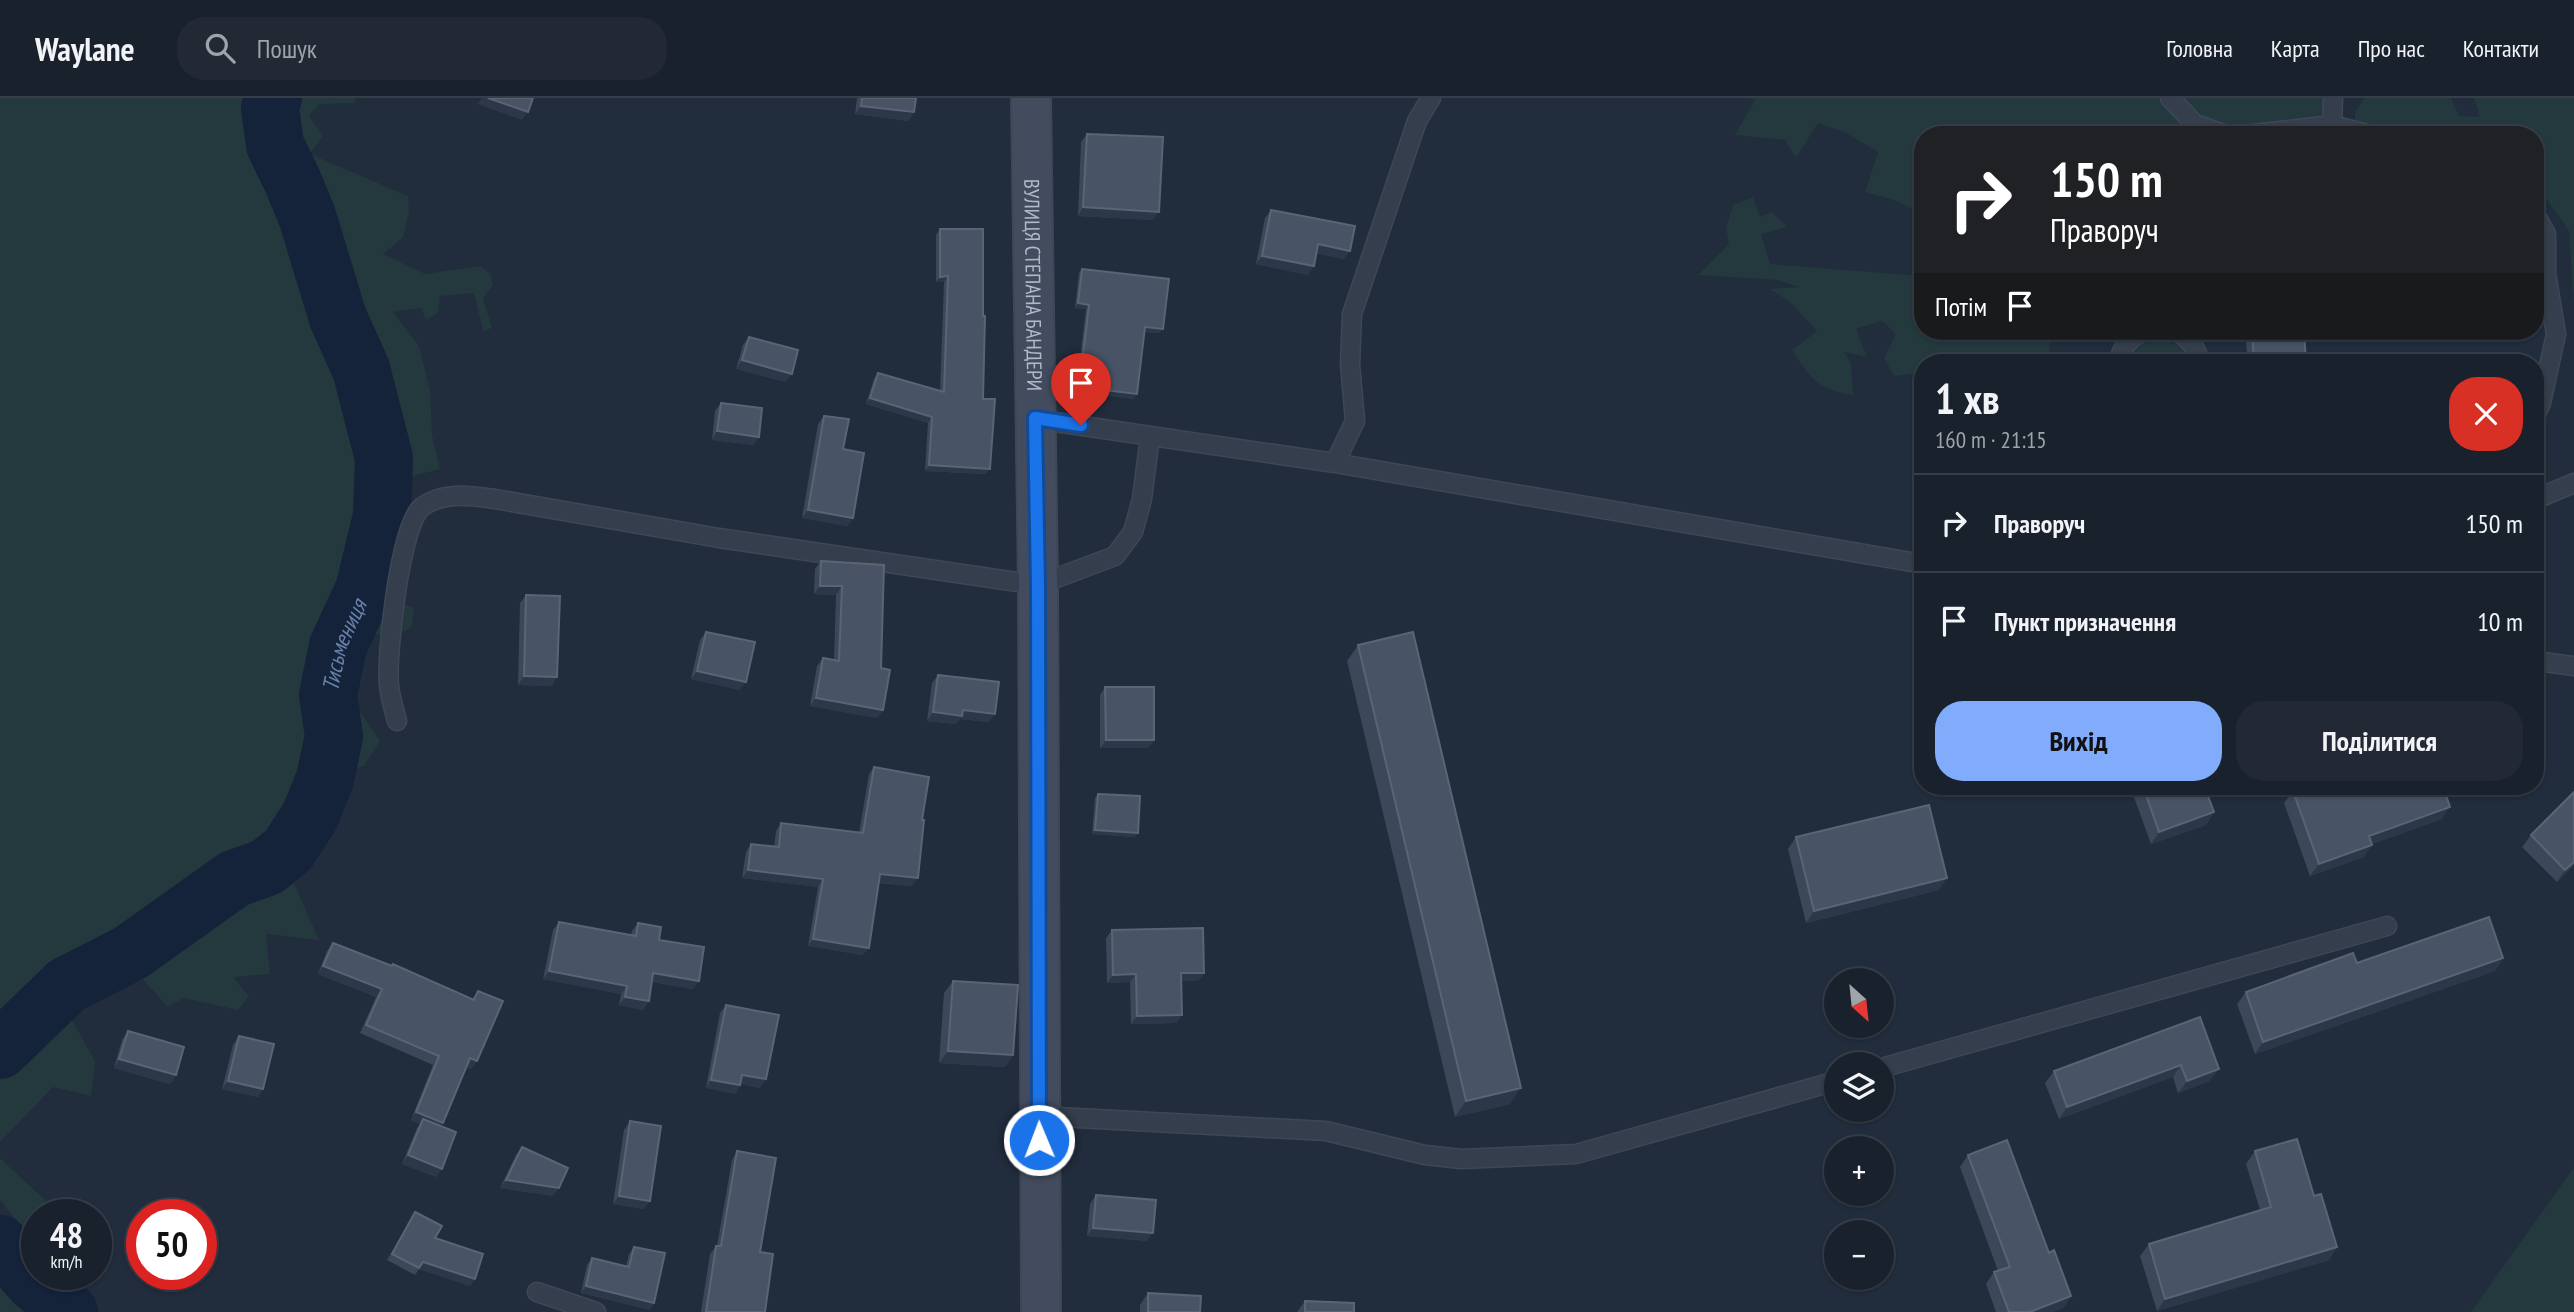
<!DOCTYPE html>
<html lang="uk">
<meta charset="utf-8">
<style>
body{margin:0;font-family:"PT Sans Narrow",sans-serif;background:#222935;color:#f1f3f6;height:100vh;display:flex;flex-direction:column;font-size:26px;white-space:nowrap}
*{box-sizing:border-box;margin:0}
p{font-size:23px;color:#9fa3aa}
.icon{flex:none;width:38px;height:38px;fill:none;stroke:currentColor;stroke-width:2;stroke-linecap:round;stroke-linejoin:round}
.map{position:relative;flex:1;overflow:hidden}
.side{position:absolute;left:1914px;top:256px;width:630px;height:441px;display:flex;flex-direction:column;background:#19212d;border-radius:28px;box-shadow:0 2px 5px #0004,0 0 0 2px #373e49}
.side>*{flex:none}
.guide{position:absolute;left:1914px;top:28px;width:630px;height:214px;border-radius:28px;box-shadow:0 2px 5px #0004,0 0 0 2px #373e49;background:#202124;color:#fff;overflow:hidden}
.needle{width:46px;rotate:153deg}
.buttons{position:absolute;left:1824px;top:870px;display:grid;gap:14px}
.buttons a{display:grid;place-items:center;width:70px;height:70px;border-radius:50%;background:#19212d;box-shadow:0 2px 5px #0004,0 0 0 2px #373e49;font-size:35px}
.speed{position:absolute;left:21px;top:1101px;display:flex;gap:14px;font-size:35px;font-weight:700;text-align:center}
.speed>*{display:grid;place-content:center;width:91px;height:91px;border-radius:50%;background:#19212d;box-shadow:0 2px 5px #0004,0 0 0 2px #373e49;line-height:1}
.speed small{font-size:18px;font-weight:400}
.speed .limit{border:10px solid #d22;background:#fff;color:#111}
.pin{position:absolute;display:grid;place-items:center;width:60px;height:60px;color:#fff;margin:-72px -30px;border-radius:50% 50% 50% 0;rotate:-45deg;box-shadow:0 0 7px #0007}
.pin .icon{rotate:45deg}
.me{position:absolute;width:77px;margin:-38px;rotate:359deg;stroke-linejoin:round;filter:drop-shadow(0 0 5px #0008)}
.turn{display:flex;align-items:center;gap:24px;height:147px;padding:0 21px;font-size:32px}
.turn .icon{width:91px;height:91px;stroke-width:2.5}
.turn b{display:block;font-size:49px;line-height:60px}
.then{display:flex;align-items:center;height:66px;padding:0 21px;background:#0003;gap:14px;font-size:26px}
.round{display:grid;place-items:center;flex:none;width:74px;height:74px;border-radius:28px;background:#222935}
.overview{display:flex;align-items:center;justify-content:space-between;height:119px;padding:0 21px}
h1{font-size:42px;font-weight:800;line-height:52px}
.primary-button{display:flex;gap:14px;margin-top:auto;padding:14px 21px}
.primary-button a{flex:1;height:80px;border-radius:28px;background:#81acfc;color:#111;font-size:28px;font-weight:800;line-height:80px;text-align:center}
.primary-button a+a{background:#222935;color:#f1f3f6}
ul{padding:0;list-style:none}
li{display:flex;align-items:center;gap:21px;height:98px;padding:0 21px;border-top:2px solid #373e49}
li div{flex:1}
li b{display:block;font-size:26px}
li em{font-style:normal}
header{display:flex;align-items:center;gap:42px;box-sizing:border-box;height:98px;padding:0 35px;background:#19212d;border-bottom:2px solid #373e49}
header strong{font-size:33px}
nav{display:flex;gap:38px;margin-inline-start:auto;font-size:24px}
.search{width:490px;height:63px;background:#222935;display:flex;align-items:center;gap:18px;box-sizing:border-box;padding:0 24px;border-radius:28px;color:#9fa3aa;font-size:26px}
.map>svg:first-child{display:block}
</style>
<header>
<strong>Waylane</strong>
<div class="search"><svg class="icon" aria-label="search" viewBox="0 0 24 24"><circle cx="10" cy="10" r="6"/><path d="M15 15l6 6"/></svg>Пошук</div>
<nav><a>Головна</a><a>Карта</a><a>Про нас</a><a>Контакти</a></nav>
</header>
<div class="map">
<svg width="2574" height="1214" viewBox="0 0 2574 1214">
<rect width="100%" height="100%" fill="#212c3c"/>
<path fill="#23393d" d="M0 0H356L354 5 319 6 309 18 323 38 310 56 408 98 409 114 403 139 383 156 425 176 480 168 491 176 493 187 483 200 492 230 483 233 474 195 440 198 438 215 426 222 421 210 393 214 419 248 430 293 432 337 440 371 361 392 358 453 385 498 414 510 412 528 406 533 365 538 324 560 380 643 364 668 308 680 340 722 294 785 319 842 266 836 270 876 233 879 249 898 238 912 183 900 168 909 136 874 67 913 95 963 91 998 53 989 0 1044Z
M1750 0H2328L2333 4 2320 21 2217 34 2196 11 2182 19 2192 37H1923V116L1894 102 1865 94 1878 54 1844 34 1818 25 1796 60 1785 42 1735 37 1755 2Z
M2364 0H2451L2459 18 2480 19 2474 0H2574V206L2569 133 2536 85V37H2355V15Z
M1753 99 1760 119 1772 114 1787 129 1761 136 1770 166 1909 177 1923 170V233H2051L2049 253 2058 264H1923V274L1894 278 1884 260 1896 236 1882 223 1856 231 1867 259 1844 254 1851 265 1853 297C1819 292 1810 281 1792 252L1817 233 1791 205 1770 191 1799 189 1778 182 1698 177 1729 146 1726 130 1733 107Z
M2157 241C2172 243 2183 248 2188 264H2130C2134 250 2143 245 2157 241Z
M0 1060 60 1116H37V1147L0 1102Z
M2574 1069V1214H2471Z
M0 1158 51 1214H0Z"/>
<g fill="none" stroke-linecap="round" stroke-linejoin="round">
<g stroke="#14223a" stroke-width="58">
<path id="s1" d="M0 952 67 887 130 855 234 781 267 769 288 752 310 718 325 681 334 638 328 597 338 548 364 492 382 418 384 360 361 271 338 220 307 118 292 82 275 47 270 10 273 0"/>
<path d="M0 1146 33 1183 69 1214"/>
</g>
<defs>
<path id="lane" d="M2170 0 2195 26 2226 37
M2332 27 2333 0
M2245 37 2332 27 2371 37
M2536 118 2546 136V175L2556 236 2541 305 2536 316
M2176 233C2189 241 2196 249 2200 264
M2119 264C2121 250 2131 239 2144 233
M1035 321 1335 365 1923 466
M1335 365 1355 323 1350 266 1352 216 1417 23 1431 0
M2536 401 2574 385
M2536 563 2574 568
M397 623C394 611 390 599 389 587 386 557 400 426 422 409 443 393 471 398 495 401L719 440 1038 487 1115 458 1133 434 1142 401 1150 338
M1881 970 2387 828
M1039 1018 1326 1033 1425 1057 1461 1061 1576 1056 1836 983
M537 1194 596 1214"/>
<g id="secondary">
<path id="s2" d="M1031 0 1038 487 1041 1214"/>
</g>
</defs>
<use href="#lane" stroke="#3e4755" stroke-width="21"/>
<use href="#secondary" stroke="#3e4755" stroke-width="42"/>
<use href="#lane" stroke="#353e4c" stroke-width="18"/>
<use href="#secondary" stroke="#434c5f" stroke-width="38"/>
</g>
<path fill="#3c485a" d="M857 0H916L909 23 855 16Z
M1087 36 1153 122 1078 118 1081 44Z
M1271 112 1344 161 1316 155 1308 177 1256 166 1265 120Z
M940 131 983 301 986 376 925 373 928 325 866 306 874 281 878 275 940 293 944 184H936V137Z
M1082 171 1160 235 1144 234 1134 301 1076 294 1086 211 1075 210 1079 175Z
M2245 233H2304L2306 264H2248Z
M749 239 786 284 736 271 743 247Z
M721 305 759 339 753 347 712 342 715 313Z
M824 318 843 351 853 420 847 428 802 420 818 326Z
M821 463 884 467 881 570 883 612 877 620 810 608 817 568 823 560 834 562 836 497 814 496 815 471Z
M526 497 552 588 518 587 520 505Z
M706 534 740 592 691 581 700 542Z
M1358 547 1510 1006 1455 1019 1347 563Z
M938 577 989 624 960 621 956 626 927 623 932 585Z
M1105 589 1154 642 1148 650H1100V597Z
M874 669 922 722 912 788 879 785 863 857 808 848 818 789 742 780 746 754 751 746 774 749 776 733 781 725 859 735 869 676Z
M2130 688H2204L2214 714 2206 727 2151 746Z
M2293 693 2322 697 2442 721 2372 746 2364 759 2310 778 2284 705Z
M2574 694V767L2557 784 2522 749 2531 737Z
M1098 696 1138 735 1135 739 1092 736 1095 700Z
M1796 739 1939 792 1806 825 1788 751Z
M559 824 631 837 632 833 638 825 659 842 693 891 652 884 643 912 619 907 621 896 543 881 553 832Z
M1112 832 1204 875 1198 883H1181L1182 917 1176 925 1131 926 1130 884 1107 885 1106 840Z
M333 845 472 901 478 893 477 963 471 971 466 969 441 1028 436 1079 402 1066 417 1030 420 1026 411 1022 433 967 360 935 376 899 318 876 327 853Z
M2503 860 2495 873 2255 956 2237 906 2246 894 2357 865Z
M953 883 1013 957 1005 969 939 965 944 895Z
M726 907 760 990 741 986 735 996 706 990 720 915Z
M2200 919 2210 983 2178 995 2173 979 2059 1021 2045 985 2054 973Z
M128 933 176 977 170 986 114 970 122 942Z
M239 938 263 991 258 999 222 991 233 947Z
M630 1023 644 1111 613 1106 624 1032Z
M522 1049 553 1098 500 1090 516 1057Z
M737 1053 760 1154 765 1214H701L710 1156 716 1148H717L732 1062Z
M2255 1053 2314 1098 2337 1149 2329 1162 2157 1213 2140 1158 2149 1146 2260 1112 2246 1066Z
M1968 1057 2049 1155 2071 1198 2063 1210 2053 1214H1996L1986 1186 1994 1174 1998 1173 1960 1069Z
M1096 1097 1147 1143 1087 1138 1090 1106Z
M415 1114 435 1140 475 1181 470 1188 419 1171 415 1177 387 1162Z
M634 1149 654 1205 650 1212 581 1195 587 1167 592 1160 626 1168 629 1156Z
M1148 1195 1200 1214H1140V1207Z
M1305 1203 1354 1214H1297Z"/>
<path fill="#2c3749" d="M482 0H488L528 14 522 22 477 6Z
M861 8 914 14 909 23 855 16Z
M1083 109 1159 114 1153 122 1078 118Z
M1318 146 1350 153 1344 161 1312 155Z
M1262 158 1314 168 1308 177 1256 166Z
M948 178 944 184H936L940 179Z
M1078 205 1089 207 1086 211 1075 210Z
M1145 229 1163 231 1160 235 1142 234Z
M742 262 792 276 786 284 736 271Z
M1079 289 1137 296 1134 301 1076 294Z
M870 300 932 319 928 325 866 306Z
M717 333 759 339 753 347 712 342Z
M929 367 990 371 986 376 925 373Z
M808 412 853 420 847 428 802 420Z
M820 488H842L836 497 814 496Z
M697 573 746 584 740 592 691 581Z
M524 578 557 579 552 588 518 587Z
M816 600 883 612 877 620 810 608Z
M963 612 995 616 989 624 960 621 956 626 927 623 933 614Z
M1106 642H1154L1148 650H1100Z
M2450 709 2442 721 2361 750 2369 738Z
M2214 714 2206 727 2151 746 2159 734Z
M1095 732 1138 735 1135 739 1092 736Z
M2372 747 2364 759 2310 778 2319 766Z
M2574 764V767L2557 784 2565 772Z
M748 772 823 781 818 789 742 780Z
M880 776 918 780 912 788 875 784Z
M1947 780 1939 792 1806 825 1814 813Z
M813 841 869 850 863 857 808 848Z
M2503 860 2495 873 2255 956 2263 944Z
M323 868 382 891 376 899 318 876Z
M549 873 627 888 621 896 543 881Z
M653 875 699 883 693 891 648 883Z
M1181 875H1204L1198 883H1175Z
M1136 876 1130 884 1107 885 1113 877Z
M625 899 649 903 643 912 619 907Z
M1182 917 1176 925 1131 926 1137 918Z
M948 953 1013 957 1005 969 939 965Z
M470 960 477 963 471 971 464 969Z
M119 961 176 977 170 986 114 970Z
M2181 967 2173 979 2059 1021 2067 1009Z
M2219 971 2210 983 2178 995 2187 983Z
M742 977 766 981 760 990 737 985Z
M711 982 740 987 735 996 706 990Z
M228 983 263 991 258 999 222 991Z
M1521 990 1510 1006 1455 1019 1466 1003Z
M416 1014 443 1025 438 1033 423 1021 420 1026 411 1022Z
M408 1057 442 1071 436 1079 402 1066Z
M506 1082 559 1090 553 1098 500 1090Z
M619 1098 650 1103 644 1111 613 1106Z
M1093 1130 1153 1135 1147 1143 1087 1138Z
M2337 1149 2329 1162 2157 1213 2165 1201Z
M423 1164 475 1181 470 1188 418 1171Z
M586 1188 654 1205 650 1212 581 1195Z
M2071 1198 2063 1210 2053 1214H2030Z"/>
<path fill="#485466" stroke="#596475" stroke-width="2" d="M488 0H533L528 14Z
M862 0H916L914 14 861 8Z
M1087 36 1163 39 1159 114 1083 109Z
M1271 112 1355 128 1350 153 1318 146 1314 168 1262 158Z
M940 131H983V218H985L983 301H995L990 371 929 367 932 319 870 300 878 275 944 294 948 178 940 179Z
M1082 171 1169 181 1163 231 1145 229 1137 296 1079 289 1089 207 1078 205Z
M2252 233H2304L2306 264H2254Z
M749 239 798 252 792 276 742 262Z
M721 305 762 310 759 339 717 333Z
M824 318 849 321 843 351 864 355 853 420 808 412Z
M821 463 884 467 881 570 890 572 883 612 816 600 823 560 839 563 842 488H820Z
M526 497 560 498 557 579 524 578Z
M706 534 755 544 746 584 697 573Z
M1413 534 1521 990 1466 1003 1358 547Z
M938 577 999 584 995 616 963 612 962 618 933 614Z
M1105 589H1154V642H1106Z
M874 669 929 679 922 722H924L918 780 880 776 869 850 813 841 823 781 748 772 751 746 779 749 781 725 863 735Z
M2143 688H2204L2214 714 2159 734Z
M2308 688H2319L2322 697 2346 688H2443L2450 709 2369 738 2372 747 2319 766 2293 693Z
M2574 694V764L2565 772 2531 737Z
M1098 696 1140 698 1138 735 1095 732Z
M1929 707 1947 780 1814 813 1796 739Z
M2489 819 2503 860 2263 944 2246 894 2353 855 2357 865Z
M559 824 636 838 638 825 661 829 659 842 704 849 699 883 653 875 649 903 625 899 627 888 549 873Z
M1203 830 1204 875H1181L1182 917 1137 918 1136 876 1113 877 1112 832Z
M333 845 392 868 393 866 474 902 478 893 503 903 477 963 470 960 443 1025 416 1014 439 958 366 927 382 891 323 868Z
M953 883 1018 887 1013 957 948 953Z
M726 907 779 917 766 981 742 977 740 987 711 982Z
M2200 919 2219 971 2187 983 2181 967 2067 1009 2054 973Z
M128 933 184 949 176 977 119 961Z
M239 938 274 946 263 991 228 983Z
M423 1021 456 1034 442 1071 408 1057Z
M630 1023 661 1028 650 1103 619 1098Z
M2297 1041 2314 1098 2321 1096 2337 1149 2165 1201 2149 1146 2271 1109 2255 1053Z
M2007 1042 2049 1155 2054 1152 2071 1198 2030 1214H2009L1994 1174 2010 1169 1968 1057Z
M522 1049 568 1070 559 1090 506 1082Z
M737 1053 776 1060 760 1154 773 1156 765 1214H706L716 1148H721Z
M1096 1097 1156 1102 1153 1135 1093 1130Z
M415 1114 442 1128 435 1140 483 1156 475 1181 423 1164 419 1170 392 1156Z
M634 1149 665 1155 654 1205 586 1188 592 1160 629 1169Z
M1148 1195 1201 1198 1200 1214H1148Z
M1305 1203 1354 1205V1214H1305Z"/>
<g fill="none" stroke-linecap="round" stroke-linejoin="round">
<defs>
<path id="route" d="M1039 1042 1038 487 1035 320 1081 327"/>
</defs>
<use href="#route" stroke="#114b97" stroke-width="18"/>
<use href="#route" stroke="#1a73e8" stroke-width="12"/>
</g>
<g text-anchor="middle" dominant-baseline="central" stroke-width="7" stroke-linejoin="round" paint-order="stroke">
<g font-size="21" fill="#b1b9c8" stroke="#1b2331">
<text stroke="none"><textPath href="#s2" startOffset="187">ВУЛИЦЯ СТЕПАНА БАНДЕРИ</textPath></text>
</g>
<g font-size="23" font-style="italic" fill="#6881a9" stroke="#1b2331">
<text stroke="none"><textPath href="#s1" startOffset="572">Тисьмениця</textPath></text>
</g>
</g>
</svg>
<div class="buttons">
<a><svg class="needle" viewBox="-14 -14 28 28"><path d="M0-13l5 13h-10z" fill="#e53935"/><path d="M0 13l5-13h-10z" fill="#9fa3aa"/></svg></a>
<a><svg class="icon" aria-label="layers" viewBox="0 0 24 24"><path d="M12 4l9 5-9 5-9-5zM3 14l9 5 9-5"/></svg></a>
<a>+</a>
<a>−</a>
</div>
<div class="speed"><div>48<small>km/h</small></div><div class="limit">50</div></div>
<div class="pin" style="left:1081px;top:327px;background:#d93025"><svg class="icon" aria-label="arrive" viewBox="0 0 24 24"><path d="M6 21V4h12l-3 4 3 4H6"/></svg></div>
<svg class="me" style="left:1039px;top:1042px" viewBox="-20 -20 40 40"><circle r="17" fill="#1a73e8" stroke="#fff" stroke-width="3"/><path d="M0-11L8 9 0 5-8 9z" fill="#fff"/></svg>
<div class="guide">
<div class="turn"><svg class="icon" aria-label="right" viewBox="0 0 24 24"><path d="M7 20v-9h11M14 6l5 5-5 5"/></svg><div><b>150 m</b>Праворуч</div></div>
<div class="then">Потім<svg class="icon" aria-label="arrive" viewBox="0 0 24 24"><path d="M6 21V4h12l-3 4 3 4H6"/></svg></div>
</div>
<section class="side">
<div class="overview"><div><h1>1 хв</h1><p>160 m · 21:15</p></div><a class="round" style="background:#d93025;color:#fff"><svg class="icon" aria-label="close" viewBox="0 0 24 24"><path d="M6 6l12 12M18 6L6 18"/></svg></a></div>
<ul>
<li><svg class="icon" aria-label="right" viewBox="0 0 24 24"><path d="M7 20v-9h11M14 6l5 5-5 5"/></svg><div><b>Праворуч</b></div><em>150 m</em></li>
<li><svg class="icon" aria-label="arrive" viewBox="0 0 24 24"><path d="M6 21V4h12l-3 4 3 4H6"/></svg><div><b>Пункт призначення</b></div><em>10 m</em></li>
</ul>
<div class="primary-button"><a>Вихід</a><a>Поділитися</a></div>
</section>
</div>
